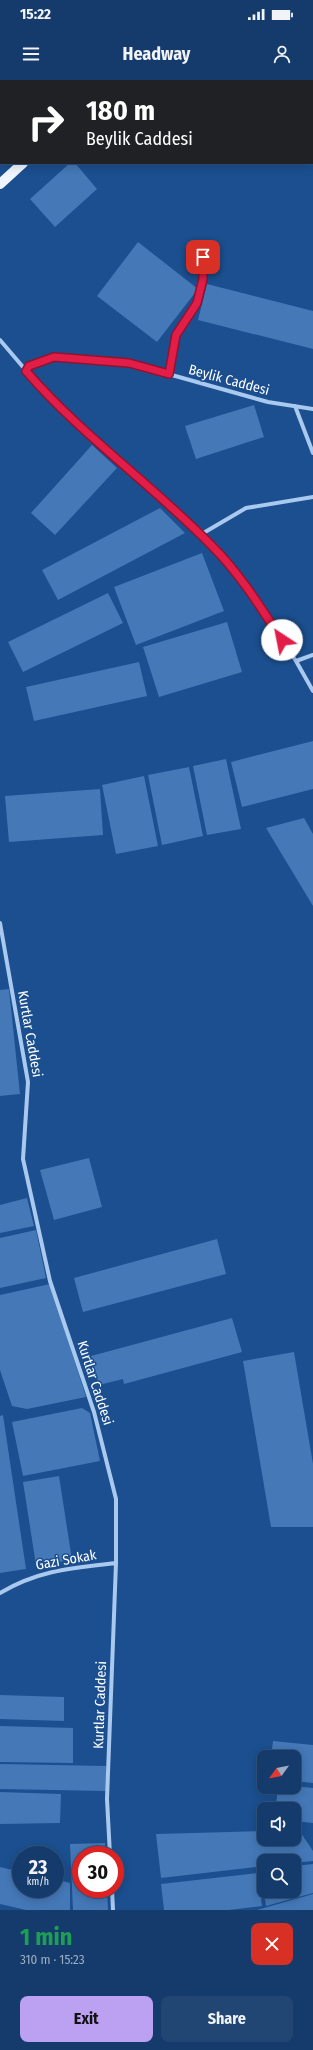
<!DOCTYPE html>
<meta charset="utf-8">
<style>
body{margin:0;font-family:"Fira Sans Condensed",sans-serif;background:#214673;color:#f1f3f6;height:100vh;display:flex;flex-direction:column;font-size:15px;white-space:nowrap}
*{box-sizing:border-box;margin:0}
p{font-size:13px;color:#9dadc1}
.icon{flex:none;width:22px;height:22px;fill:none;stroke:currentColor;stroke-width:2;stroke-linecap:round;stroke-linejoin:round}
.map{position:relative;height:1830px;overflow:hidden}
.details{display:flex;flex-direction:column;background:#143b6b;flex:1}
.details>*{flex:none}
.banner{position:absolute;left:0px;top:0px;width:313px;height:84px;box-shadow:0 2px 10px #0003,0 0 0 1px #33557e;background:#202124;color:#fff;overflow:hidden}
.needle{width:26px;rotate:237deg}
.controls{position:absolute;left:257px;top:1670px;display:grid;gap:8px}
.controls a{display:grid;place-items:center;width:44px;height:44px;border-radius:8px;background:#143b6b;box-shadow:0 2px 10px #0003,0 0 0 1px #33557e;font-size:20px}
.speed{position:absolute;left:12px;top:1766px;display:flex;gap:8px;font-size:20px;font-weight:700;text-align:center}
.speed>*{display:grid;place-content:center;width:52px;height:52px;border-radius:50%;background:#143b6b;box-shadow:0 2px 10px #0003,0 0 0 1px #33557e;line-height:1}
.speed small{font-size:10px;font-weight:400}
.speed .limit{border:6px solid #d22;background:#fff;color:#111}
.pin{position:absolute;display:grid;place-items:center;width:34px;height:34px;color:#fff;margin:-17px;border-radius:8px;box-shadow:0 2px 6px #0006}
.me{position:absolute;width:44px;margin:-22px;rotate:326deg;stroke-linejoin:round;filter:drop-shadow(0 0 3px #0008)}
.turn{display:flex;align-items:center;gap:14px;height:84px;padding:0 20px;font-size:18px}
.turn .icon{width:52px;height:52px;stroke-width:2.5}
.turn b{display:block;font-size:28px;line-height:34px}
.round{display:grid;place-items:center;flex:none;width:42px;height:42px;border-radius:8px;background:#214673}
.headline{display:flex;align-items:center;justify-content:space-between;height:68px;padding:0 20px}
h1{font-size:24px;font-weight:700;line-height:30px;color:#1e9e55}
.cta{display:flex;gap:8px;margin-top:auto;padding:8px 20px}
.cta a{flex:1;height:46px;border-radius:8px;background:#bca0f2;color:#111;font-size:16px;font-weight:700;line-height:46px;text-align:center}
.cta a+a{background:#214673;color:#f1f3f6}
.status{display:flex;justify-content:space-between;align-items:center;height:28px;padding:0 20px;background:#143b6b;direction:ltr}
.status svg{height:11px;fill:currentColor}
header{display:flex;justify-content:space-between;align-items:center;height:52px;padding:0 20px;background:#143b6b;font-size:18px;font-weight:700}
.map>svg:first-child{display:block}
</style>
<div class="status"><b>15:22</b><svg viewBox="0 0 49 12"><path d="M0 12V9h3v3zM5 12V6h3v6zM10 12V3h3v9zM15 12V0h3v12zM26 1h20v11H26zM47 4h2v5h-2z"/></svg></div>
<header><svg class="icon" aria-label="menu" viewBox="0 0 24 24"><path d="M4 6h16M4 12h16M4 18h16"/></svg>Headway<svg class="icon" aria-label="person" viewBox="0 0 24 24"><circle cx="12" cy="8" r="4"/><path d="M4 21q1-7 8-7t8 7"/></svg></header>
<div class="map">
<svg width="313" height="1830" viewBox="0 0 313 1830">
<rect width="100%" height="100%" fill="#1b4f8f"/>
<path fill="#4478b7" d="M70 83H75L97 109 55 147 30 119Z
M138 162 198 209 157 262 97 216Z
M207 204 313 231V269L198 240Z
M254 325 264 357 196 379 185 346Z
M92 365 117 388 55 455 31 433Z
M160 428 185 453 58 520 42 490Z
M202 473 224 531 136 565 114 507Z
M108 513 123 543 23 592 8 562Z
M227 542 242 592 159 617 143 567Z
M139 582 147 616 34 641 26 607Z
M313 661V709L242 727 231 682Z
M226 679 241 749 207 755 193 686Z
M189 687 203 756 162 765 148 695Z
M144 696 158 766 116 774 102 705Z
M100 709 103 755 9 762 5 716Z
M304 738 313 754V826L266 748Z
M9 909 20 1014 0 1016V910Z
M89 1078 102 1127 54 1140 40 1090Z
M27 1118 34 1146 0 1153V1125Z
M36 1150 46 1198 0 1208V1158Z
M217 1159 226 1194 83 1232 74 1198Z
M50 1204 86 1317 27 1329 12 1326 0 1290V1215Z
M232 1238 242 1272 124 1304 123 1299 99 1305 91 1276Z
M294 1272 313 1384V1447H271L243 1281Z
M82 1328 90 1333 100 1381 23 1396 12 1342Z
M3 1335 26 1489 0 1493V1336Z
M59 1396 72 1480 36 1485 23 1402Z
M0 1615 64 1617V1641L0 1639Z
M0 1646 73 1648V1683L0 1682Z
M273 1661 313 1665V1703L294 1701V1677H271Z
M0 1684 106 1686V1711L0 1709Z
M294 1706 313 1708V1743L294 1741V1729H278L276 1726 278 1707H294Z
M0 1712 61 1714 60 1743 0 1744Z
M294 1750H299L313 1771V1781L294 1783V1781H264V1786L161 1798 156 1754 264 1751V1759H294Z
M105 1763V1775H81V1809H107L108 1830H73L70 1764Z
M313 1784V1813L266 1826 264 1811H294V1786Z
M0 1787 21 1792V1809H55V1799L70 1803V1830H26L0 1824Z
M258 1793 262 1826 229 1830H164L161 1804Z
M313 1814V1830H257Z"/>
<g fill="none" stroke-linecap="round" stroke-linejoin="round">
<path stroke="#a9c9ee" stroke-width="4" d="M268 0 270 1
M312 33 313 34
M0 260 40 307 60 326 213 467 224 479 267 538 296 581 313 611
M26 291 29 286 54 277 129 283 268 322 313 329
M169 294 176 255 197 223 203 199V177
M295 326 313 373
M200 455 246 428 313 417
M296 581 313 575
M0 843 28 1002 23 1079 50 1201 94 1332 116 1419V1483L107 1719 110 1775
M0 1513C39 1490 72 1488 116 1483
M112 1809 113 1830"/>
<path stroke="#f0f6ff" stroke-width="10" d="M92 1 93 0
M110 1 111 0
M0 73 1 72
M0 104 23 83"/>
</g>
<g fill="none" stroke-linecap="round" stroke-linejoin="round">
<defs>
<path id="route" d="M203 177V199L197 223 176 255 169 294 129 283 54 277 29 286 26 291C81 355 154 406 213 467 240 494 261 528 282 560"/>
</defs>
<use href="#route" stroke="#92132f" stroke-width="10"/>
<use href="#route" stroke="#e11d48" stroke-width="7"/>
</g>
<g text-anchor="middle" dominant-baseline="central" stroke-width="3" stroke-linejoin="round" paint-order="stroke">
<g font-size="14" fill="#fff" stroke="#1b4f8f">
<text transform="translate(229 300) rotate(15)">Beylik Caddesi</text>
<text transform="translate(30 954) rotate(80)">Kurtlar Caddesi</text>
<text transform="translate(95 1303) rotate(72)">Kurtlar Caddesi</text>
<text transform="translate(66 1480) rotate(-10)">Gazi Sokak</text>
<text transform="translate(100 1625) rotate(-88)">Kurtlar Caddesi</text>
</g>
</g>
</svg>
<div class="controls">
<a><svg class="needle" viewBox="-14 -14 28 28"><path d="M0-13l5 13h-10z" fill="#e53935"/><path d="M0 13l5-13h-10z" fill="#9dadc1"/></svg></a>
<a><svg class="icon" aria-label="sound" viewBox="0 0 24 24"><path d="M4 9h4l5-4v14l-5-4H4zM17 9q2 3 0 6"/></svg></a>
<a><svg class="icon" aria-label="search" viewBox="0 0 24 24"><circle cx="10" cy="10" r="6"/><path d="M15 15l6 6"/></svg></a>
</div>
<div class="speed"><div>23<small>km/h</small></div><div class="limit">30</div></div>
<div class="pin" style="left:203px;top:177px;background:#d93025"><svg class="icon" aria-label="arrive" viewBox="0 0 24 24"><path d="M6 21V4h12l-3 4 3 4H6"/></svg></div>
<svg class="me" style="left:282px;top:560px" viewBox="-20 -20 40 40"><circle r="19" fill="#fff"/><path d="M0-13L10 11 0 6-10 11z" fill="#e11d48"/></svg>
<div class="banner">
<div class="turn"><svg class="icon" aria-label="right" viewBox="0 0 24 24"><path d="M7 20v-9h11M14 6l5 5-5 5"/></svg><div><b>180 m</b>Beylik Caddesi</div></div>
</div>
</div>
<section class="details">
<div class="headline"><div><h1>1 min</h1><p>310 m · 15:23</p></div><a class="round" style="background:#d93025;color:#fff"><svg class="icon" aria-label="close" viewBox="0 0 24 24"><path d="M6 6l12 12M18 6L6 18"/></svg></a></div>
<div class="cta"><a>Exit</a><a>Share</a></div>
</section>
